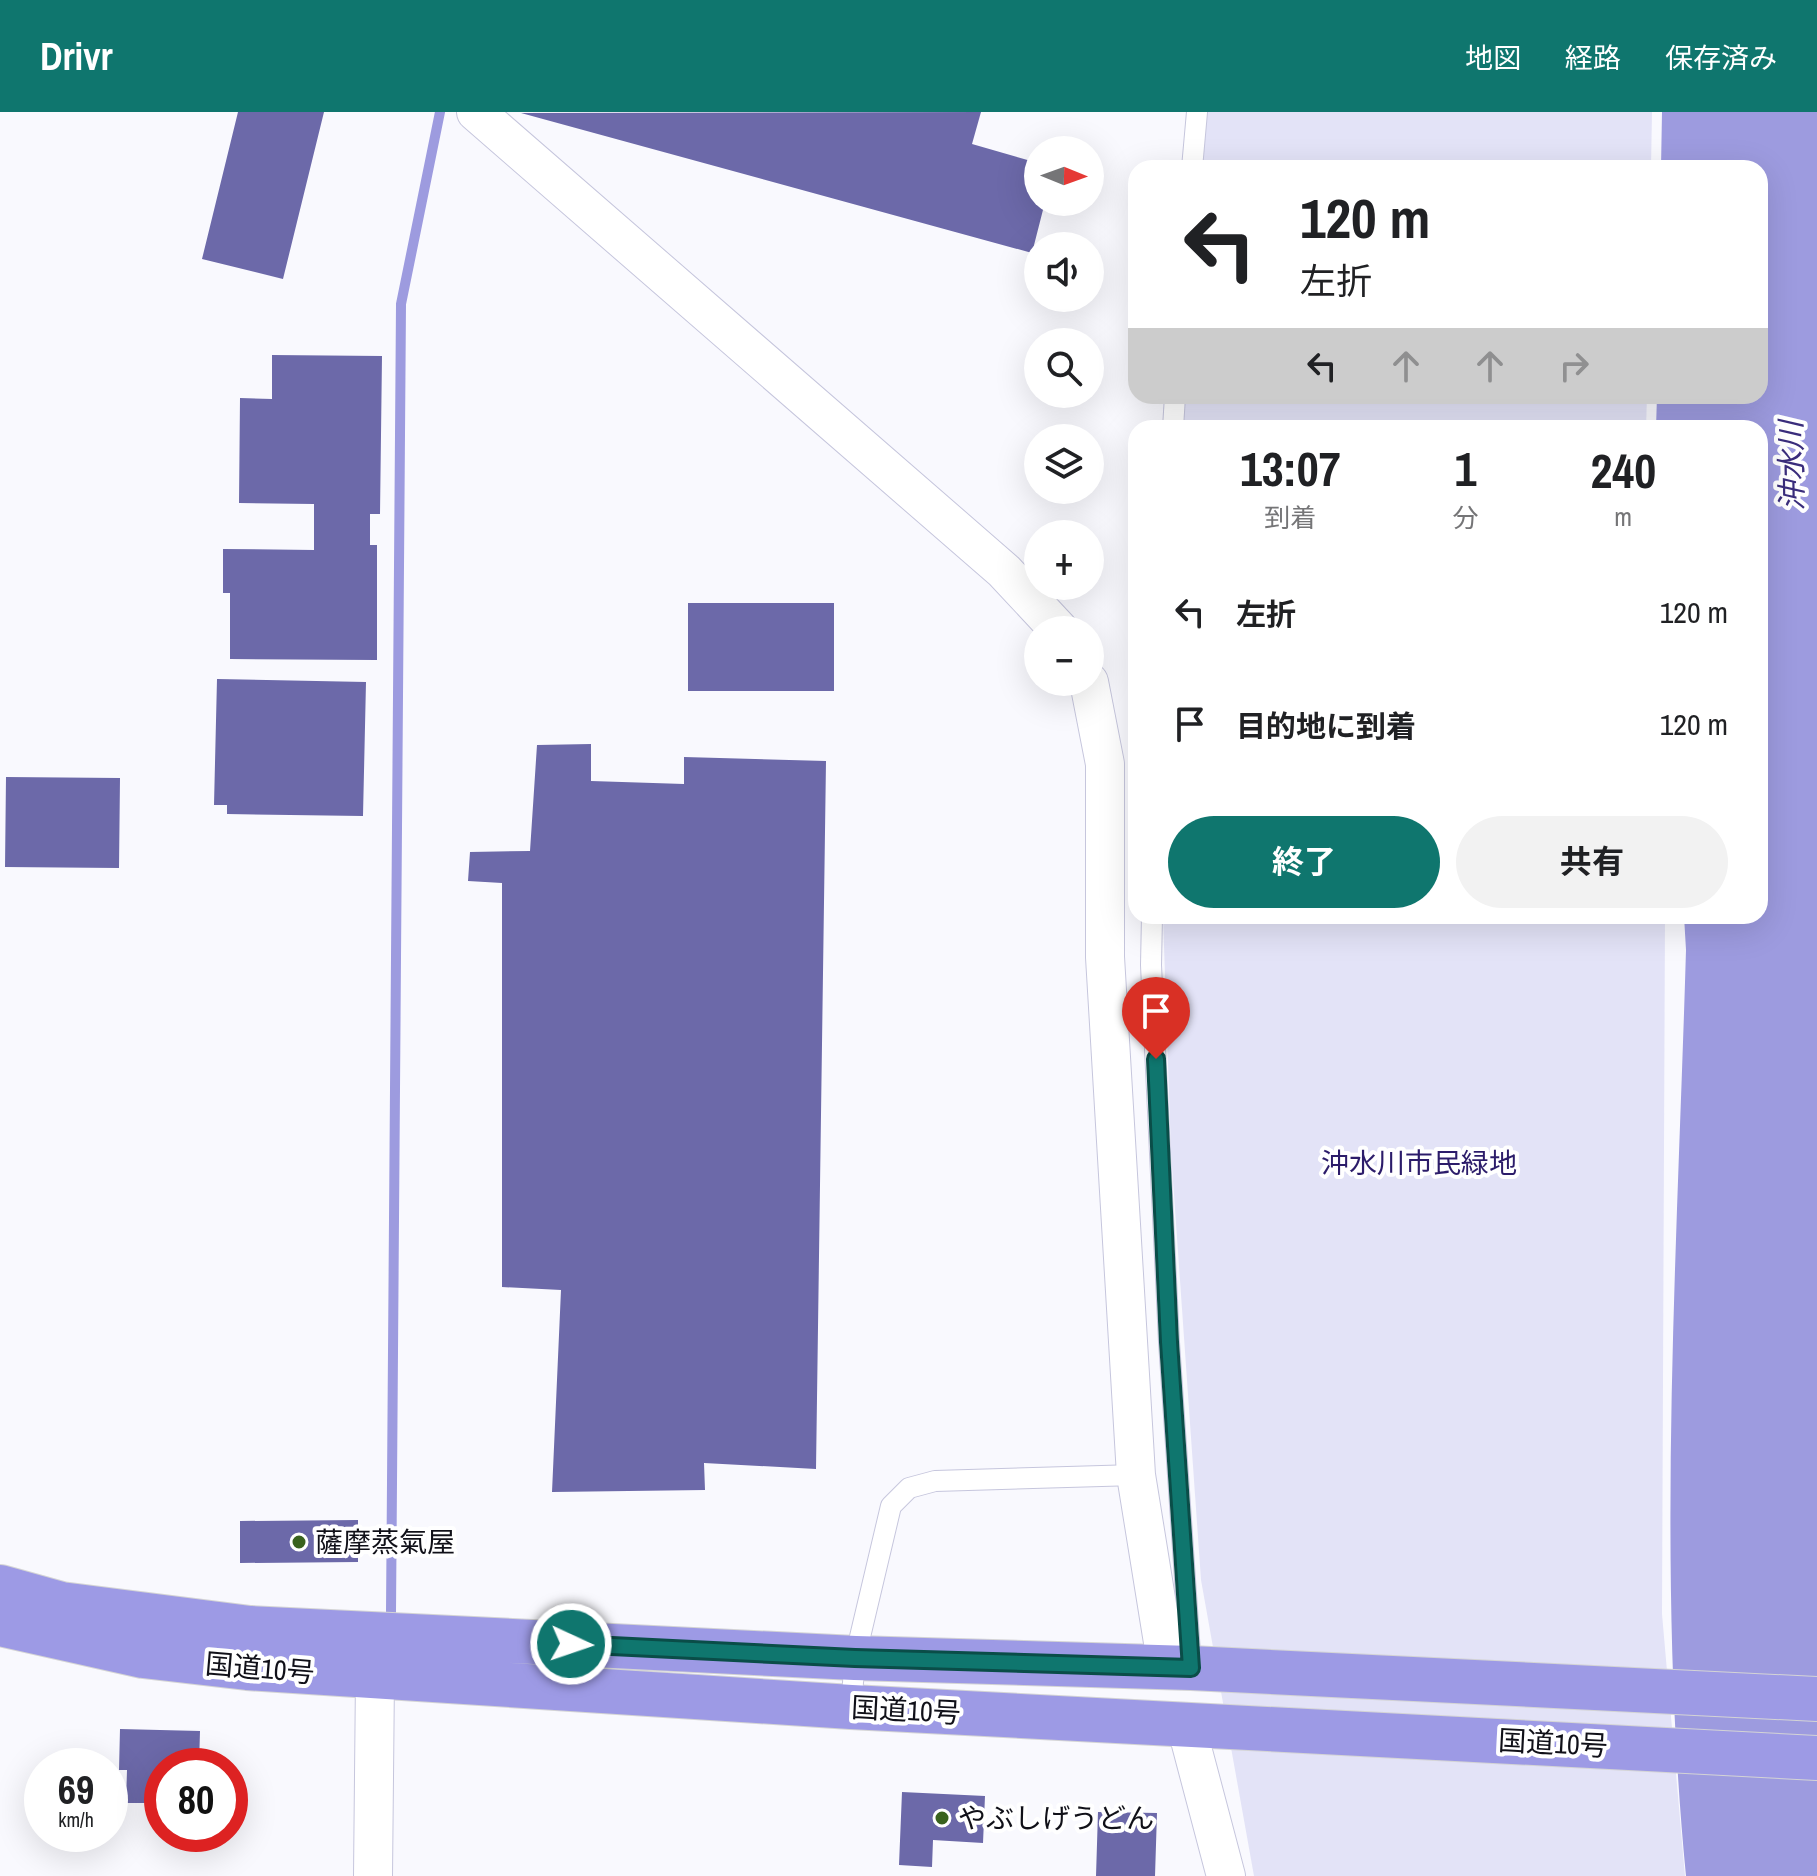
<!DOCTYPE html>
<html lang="ja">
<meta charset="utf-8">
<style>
body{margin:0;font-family:"Archivo Narrow","Noto Sans JP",sans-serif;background:#f2f2f2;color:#202124;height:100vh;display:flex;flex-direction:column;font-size:30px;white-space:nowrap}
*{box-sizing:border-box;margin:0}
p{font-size:26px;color:#757577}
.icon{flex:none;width:44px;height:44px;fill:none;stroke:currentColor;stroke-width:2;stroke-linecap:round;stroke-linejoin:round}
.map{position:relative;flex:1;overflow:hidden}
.sheet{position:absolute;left:1128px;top:308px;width:640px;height:504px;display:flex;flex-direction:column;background:#fff;border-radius:24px;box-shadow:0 8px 32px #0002}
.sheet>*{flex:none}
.top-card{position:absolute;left:1128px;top:48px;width:640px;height:244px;border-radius:24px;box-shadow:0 8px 32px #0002;background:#fff;color:#202124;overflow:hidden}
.needle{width:52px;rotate:91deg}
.fabs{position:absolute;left:1024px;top:24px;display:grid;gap:16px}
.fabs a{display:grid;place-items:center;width:80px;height:80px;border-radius:50%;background:#fff;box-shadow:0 8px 32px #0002;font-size:40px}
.speed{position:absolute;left:24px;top:1636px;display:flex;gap:16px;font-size:40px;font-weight:700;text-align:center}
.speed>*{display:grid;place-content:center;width:104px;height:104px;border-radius:50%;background:#fff;box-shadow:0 8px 32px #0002;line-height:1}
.speed small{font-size:20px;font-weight:400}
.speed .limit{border:12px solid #d22;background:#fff;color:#111}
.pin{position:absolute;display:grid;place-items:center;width:68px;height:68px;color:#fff;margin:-82px -34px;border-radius:50% 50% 50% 0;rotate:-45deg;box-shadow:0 0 8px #0007}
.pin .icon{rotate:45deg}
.me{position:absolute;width:88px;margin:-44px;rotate:93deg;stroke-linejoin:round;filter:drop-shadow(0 0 6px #0008)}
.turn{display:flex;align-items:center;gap:28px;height:168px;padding:0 40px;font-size:36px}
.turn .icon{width:104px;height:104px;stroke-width:2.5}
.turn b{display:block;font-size:56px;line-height:68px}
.lanes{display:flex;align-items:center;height:76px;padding:0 40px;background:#0003;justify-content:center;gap:40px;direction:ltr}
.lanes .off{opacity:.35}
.eta{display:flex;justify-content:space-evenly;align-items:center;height:136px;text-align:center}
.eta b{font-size:48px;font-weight:700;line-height:56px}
.action{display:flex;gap:16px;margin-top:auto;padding:16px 40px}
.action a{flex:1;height:92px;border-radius:48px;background:#0f766e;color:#fff;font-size:32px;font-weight:700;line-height:92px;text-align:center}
.action a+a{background:#f2f2f2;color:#202124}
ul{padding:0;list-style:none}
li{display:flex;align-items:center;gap:24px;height:112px;padding:0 40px}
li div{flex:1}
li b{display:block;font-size:30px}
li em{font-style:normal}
header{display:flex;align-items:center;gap:48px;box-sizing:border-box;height:112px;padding:0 40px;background:#0f766e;color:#fff}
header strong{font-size:38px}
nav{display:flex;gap:44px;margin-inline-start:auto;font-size:28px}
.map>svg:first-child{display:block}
</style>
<header>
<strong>Drivr</strong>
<nav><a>地図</a><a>経路</a><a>保存済み</a></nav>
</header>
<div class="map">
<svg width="1817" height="1764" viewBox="0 0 1817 1764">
<rect width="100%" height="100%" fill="#f9f9fe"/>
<path fill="#e3e3f7" d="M1207 0H1652L1651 56H1202Z
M1185 284H1647L1646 316H1183Z
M1163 804H1665L1662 1502 1685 1764H1254L1201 1468 1171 1040Z"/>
<path fill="#9d9bdf" d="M1662 0H1817V1764H1686C1656 1456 1677 1147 1686 838L1684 804H1760V316H1656L1657 284H1760V56H1661Z"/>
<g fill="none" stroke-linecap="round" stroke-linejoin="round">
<path stroke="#9d9bdf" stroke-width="10" d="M391 1501 401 192 440 0"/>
</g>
<path fill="#6c69a9" d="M238 0H324L283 167 202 147Z
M981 0 972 32 1038 51V90H1045L1032 141 521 1Z
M272 243 382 244 380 402H370V433H377V548L230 547V481H223V437L314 438V392L239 391 240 286 272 287Z
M688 491H834V579H688Z
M217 567 366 570 363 704 227 702V693H214Z
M591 632V669L684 672V645L826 649 816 1357 704 1351 705 1378 552 1380 561 1178 502 1175V771L468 769 470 740 530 739 537 633Z
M6 665 120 666 119 756 5 755Z
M358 1408V1450L240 1451V1409Z
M120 1617 200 1619 199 1654H162V1691H126L127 1658H119Z
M902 1680 985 1684 983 1731 933 1728 932 1755 899 1753Z
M1098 1700 1157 1701 1155 1764H1096Z"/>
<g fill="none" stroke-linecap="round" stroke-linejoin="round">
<defs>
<path id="lane" d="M1192 56 1197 0
M1173 316 1175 284
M1152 804 1151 853 1169 1230 1191 1556
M851 1595 855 1546 891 1394 909 1376 935 1369 1136 1363"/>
<path id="street" d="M476 0 1004 459 1059 518
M1089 570 1105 652V845L1136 1363 1167 1555
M1186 1613 1226 1764
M373 1764 375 1565"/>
<path id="highway" d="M0 1475 61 1492 250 1516 855 1546 1191 1556 1817 1587
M0 1512 143 1544 247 1556 851 1595 1817 1646"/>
</defs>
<use href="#lane" stroke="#c6c6dd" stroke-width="22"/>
<use href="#street" stroke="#c6c6dd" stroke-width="40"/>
<use href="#highway" stroke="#d4d4d5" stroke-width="46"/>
<use href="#lane" stroke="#fff" stroke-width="20"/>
<use href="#street" stroke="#fff" stroke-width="38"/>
<use href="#highway" stroke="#9d9ae5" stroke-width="44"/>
</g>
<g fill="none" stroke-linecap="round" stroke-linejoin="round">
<defs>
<path id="route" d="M571 1532 855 1546 1191 1556 1169 1230 1156 947"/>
</defs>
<use href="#route" stroke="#0a4d48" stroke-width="20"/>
<use href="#route" stroke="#0f766e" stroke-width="14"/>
</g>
<g fill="#39621e" stroke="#fff" stroke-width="3">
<circle cx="299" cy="1430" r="8"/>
<circle cx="942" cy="1706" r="8"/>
</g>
<g text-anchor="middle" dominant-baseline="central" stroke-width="8" stroke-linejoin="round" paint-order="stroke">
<g font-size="28" fill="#2c1c6a" stroke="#fff">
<text x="1419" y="1051">沖水川市民緑地</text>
</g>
<g font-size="28" fill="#101018" stroke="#fff" text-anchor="start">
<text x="315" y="1430">薩摩蒸氣屋</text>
<text x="958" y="1706">やぶしげうどん</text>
</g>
<g font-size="28" fill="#101018" stroke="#fff">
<text transform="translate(260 1556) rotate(5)">国道10号</text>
<text transform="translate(906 1598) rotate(3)">国道10号</text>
<text transform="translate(1553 1631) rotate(3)">国道10号</text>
</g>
<g font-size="30" font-style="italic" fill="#3a2d7c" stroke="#fff">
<text transform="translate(1791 354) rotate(-91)">沖水川</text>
</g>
</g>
</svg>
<div class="fabs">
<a><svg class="needle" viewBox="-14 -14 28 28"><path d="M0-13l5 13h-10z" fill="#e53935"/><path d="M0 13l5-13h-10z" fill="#757577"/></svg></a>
<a><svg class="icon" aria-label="sound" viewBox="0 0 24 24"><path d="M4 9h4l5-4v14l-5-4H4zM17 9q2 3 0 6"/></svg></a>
<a><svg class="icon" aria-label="search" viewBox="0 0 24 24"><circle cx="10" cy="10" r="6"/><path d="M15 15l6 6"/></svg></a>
<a><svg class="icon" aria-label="layers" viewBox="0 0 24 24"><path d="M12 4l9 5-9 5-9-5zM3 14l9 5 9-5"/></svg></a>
<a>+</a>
<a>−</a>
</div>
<div class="speed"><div>69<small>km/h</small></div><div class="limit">80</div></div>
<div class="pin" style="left:1156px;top:947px;background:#d93025"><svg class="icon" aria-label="arrive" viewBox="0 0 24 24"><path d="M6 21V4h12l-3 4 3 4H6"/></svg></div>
<svg class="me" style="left:571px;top:1532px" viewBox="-20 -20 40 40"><circle r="17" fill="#0f766e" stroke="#fff" stroke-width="3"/><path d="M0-11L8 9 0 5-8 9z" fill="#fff"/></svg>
<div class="top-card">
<div class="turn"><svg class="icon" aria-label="left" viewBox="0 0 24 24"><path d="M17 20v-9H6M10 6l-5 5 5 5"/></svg><div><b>120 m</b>左折</div></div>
<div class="lanes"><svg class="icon" aria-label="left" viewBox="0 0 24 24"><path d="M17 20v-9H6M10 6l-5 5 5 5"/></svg><svg class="icon off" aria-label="ahead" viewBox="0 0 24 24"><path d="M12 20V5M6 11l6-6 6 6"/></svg><svg class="icon off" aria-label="ahead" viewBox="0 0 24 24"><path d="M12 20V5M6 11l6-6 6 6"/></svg><svg class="icon off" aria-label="right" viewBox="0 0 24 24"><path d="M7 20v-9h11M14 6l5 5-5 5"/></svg></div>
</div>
<section class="sheet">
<div class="eta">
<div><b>13:07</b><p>到着</p></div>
<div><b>1</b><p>分</p></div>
<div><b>240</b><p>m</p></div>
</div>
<ul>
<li><svg class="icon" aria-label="left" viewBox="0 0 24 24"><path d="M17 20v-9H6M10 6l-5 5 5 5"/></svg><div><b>左折</b></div><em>120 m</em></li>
<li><svg class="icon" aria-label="arrive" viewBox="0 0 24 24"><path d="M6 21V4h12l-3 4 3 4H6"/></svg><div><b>目的地に到着</b></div><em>120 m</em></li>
</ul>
<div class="action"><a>終了</a><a>共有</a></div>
</section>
</div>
